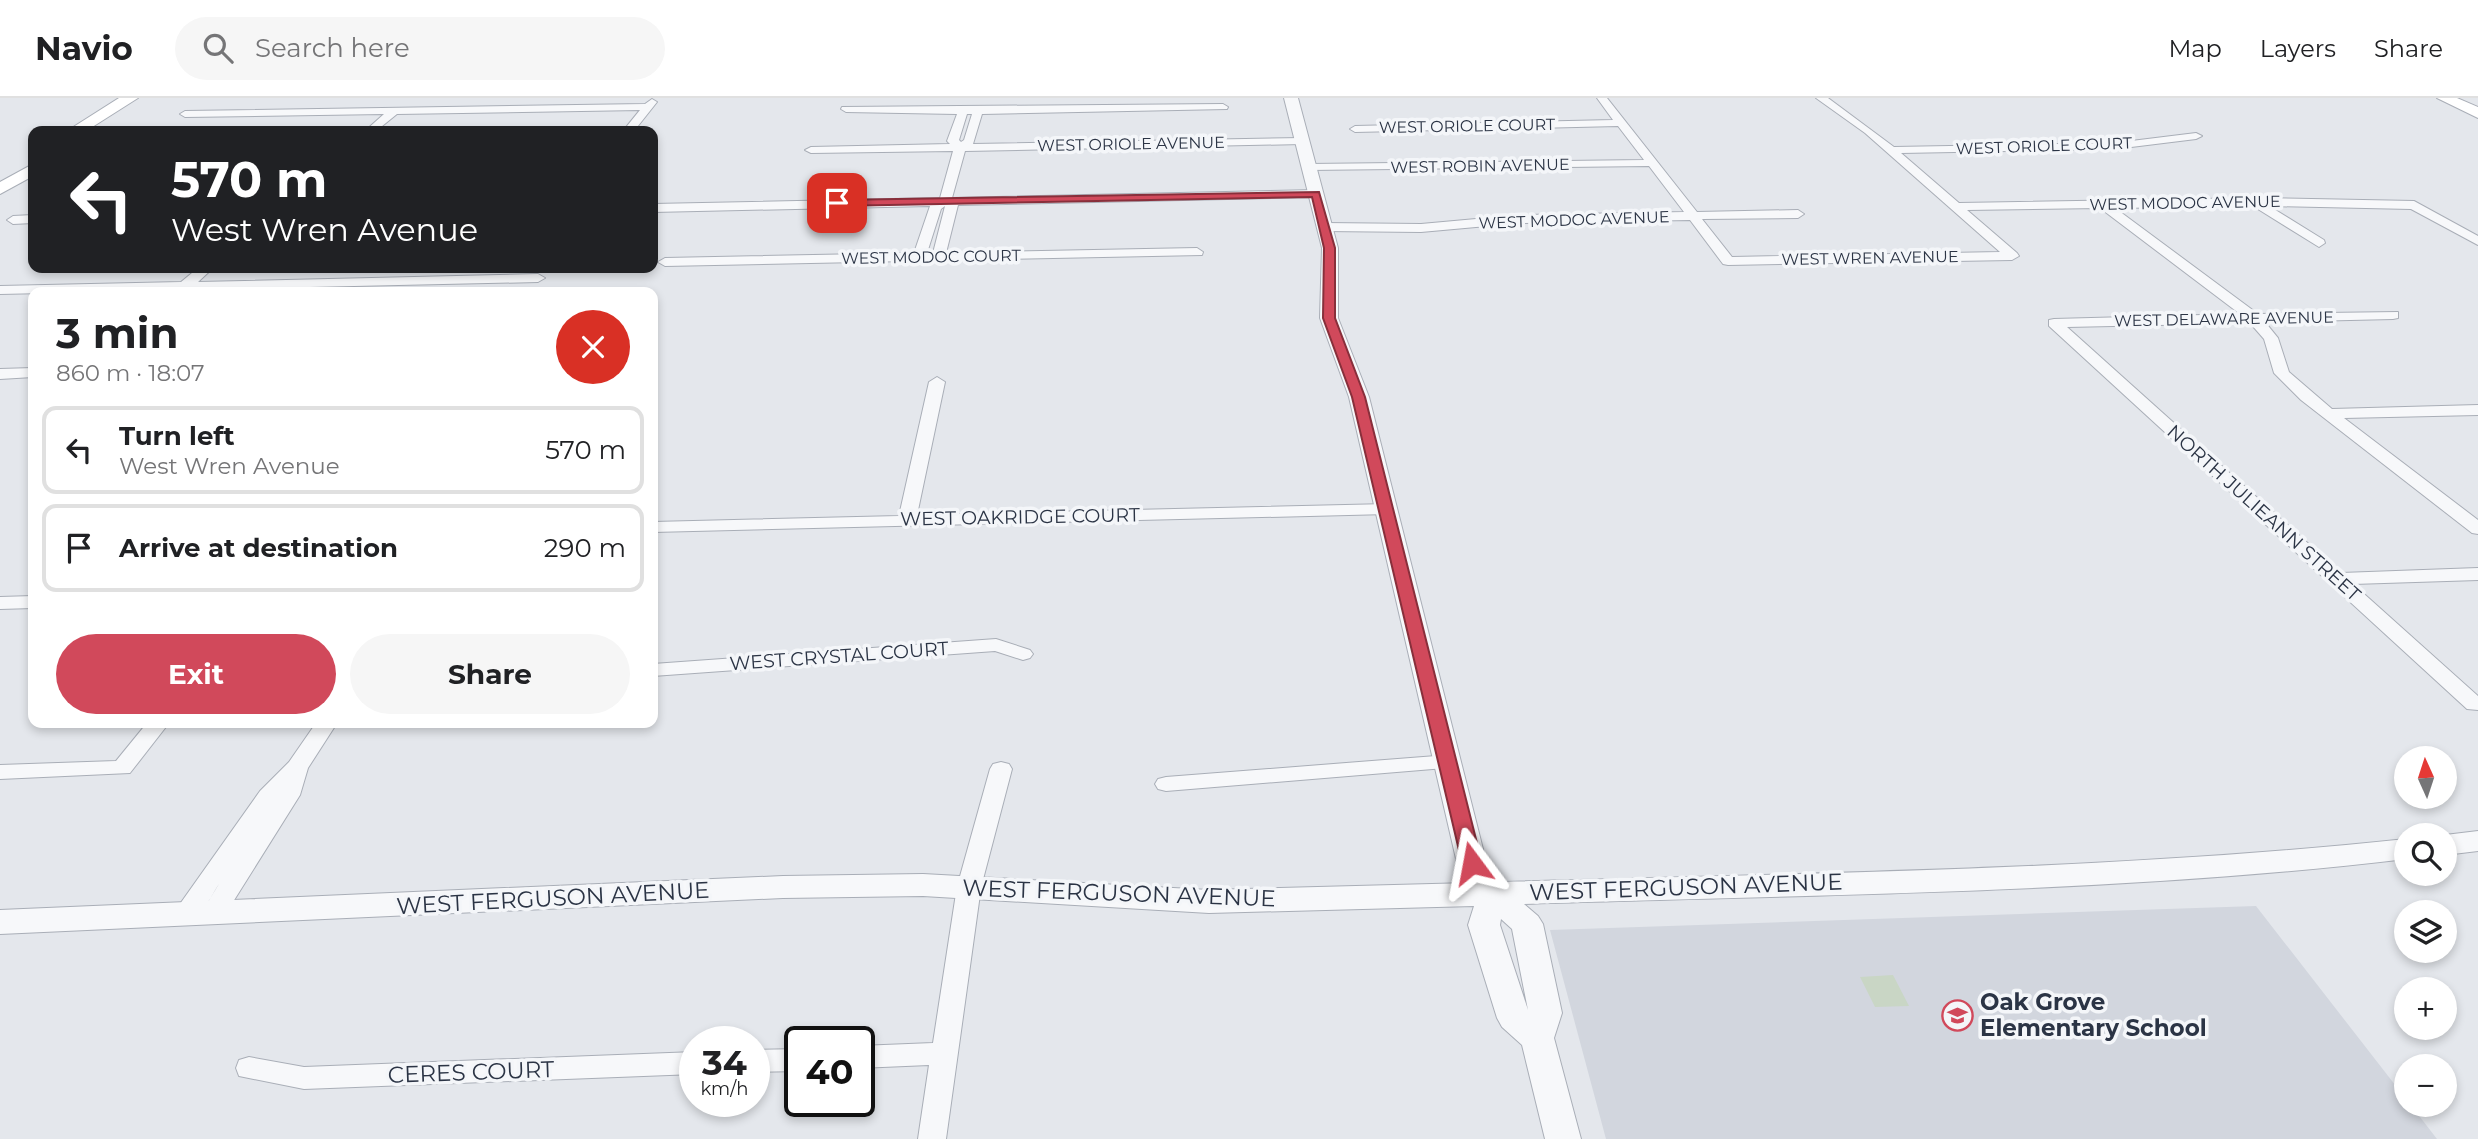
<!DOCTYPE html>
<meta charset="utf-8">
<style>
body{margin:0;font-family:Montserrat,sans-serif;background:#f6f6f6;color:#202124;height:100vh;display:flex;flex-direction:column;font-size:26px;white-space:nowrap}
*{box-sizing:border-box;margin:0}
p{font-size:23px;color:#757577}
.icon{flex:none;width:38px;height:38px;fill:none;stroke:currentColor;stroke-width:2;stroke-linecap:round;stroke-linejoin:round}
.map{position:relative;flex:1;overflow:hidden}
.sheet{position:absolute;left:28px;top:189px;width:630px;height:441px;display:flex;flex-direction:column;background:#fff;border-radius:14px;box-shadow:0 4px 10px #0003}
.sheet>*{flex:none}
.top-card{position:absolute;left:28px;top:28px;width:630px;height:147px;border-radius:14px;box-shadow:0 4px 10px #0003;background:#202124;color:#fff;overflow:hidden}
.needle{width:46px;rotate:357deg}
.buttons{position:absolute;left:2394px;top:648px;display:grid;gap:14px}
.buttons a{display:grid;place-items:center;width:63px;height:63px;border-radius:50%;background:#fff;box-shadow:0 4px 10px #0003;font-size:35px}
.speed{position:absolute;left:679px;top:928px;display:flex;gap:14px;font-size:35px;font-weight:700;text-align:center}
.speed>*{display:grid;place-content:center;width:91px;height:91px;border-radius:50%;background:#fff;box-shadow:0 4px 10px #0003;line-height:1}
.speed small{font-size:18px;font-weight:400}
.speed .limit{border:4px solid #111;border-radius:10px;background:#fff;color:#111}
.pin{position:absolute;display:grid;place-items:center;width:60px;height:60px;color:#fff;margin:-30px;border-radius:14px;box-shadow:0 4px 10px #0006}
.me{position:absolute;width:77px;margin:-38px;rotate:347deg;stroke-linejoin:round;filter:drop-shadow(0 0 5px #0008)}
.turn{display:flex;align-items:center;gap:24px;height:147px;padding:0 28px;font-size:32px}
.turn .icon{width:91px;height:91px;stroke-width:2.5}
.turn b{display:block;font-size:49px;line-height:60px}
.round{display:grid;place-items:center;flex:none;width:74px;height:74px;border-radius:37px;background:#f6f6f6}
.headline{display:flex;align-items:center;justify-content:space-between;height:119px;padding:0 28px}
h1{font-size:42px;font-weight:700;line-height:52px}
.primary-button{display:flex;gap:14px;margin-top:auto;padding:14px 28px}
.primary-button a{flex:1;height:80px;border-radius:42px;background:#d1495b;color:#fff;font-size:28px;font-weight:700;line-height:80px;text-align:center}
.primary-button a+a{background:#f6f6f6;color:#202124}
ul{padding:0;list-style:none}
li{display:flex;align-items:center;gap:21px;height:88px;margin:0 14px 10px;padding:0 14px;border:4px solid #e0e0e0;border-radius:14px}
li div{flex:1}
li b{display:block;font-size:26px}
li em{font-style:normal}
header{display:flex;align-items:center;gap:42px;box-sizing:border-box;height:98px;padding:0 35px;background:#fff;border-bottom:2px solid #e0e0e0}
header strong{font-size:33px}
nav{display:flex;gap:38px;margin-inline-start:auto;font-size:24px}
.search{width:490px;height:63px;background:#f6f6f6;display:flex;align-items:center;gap:18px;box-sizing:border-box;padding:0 24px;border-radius:38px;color:#757577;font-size:26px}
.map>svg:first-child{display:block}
</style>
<header>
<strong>Navio</strong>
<div class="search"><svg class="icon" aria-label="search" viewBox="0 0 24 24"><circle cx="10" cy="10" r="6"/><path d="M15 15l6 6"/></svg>Search here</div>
<nav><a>Map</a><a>Layers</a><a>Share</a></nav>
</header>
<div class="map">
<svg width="2478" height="1041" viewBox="0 0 2478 1041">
<rect width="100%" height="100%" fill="#e4e7ec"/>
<path fill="#d2d6de" d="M2256 808 2406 1001V1006H2410L2437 1041H1606L1550 832Z"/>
<path fill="#c9d6c5" d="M1893 877 1909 908 1875 909 1860 879Z"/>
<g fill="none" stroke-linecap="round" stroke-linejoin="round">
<defs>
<path id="minor" d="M1597 0H1607L1697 114 1798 112 1804 116 1798 120 1702 121 1732 159 2000 154 1865 35 1816 0H1828L1894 49 2115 45 2196 35 2202 38 2196 41 2115 51 1901 55 1959 105 2255 100 2414 103 2478 138V147L2411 111 2269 108 2324 142 2325 145 2319 149 2253 108 2115 110 2258 216 2398 214V220L2393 221 2265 224 2278 240 2289 274 2332 311 2478 307V317L2344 320 2478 422V436L2472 435 2301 302 2274 275 2264 241 2250 225 2067 229 2341 475 2478 470V482L2353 486 2478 598V612L2467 611 2049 228V222L2054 221 2240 216 2100 110 1967 112 2017 155 2019 158 2012 162 1728 167 1723 166 1690 122 1520 125 1421 134 1324 133 1318 129 1324 125 1421 126 1520 117 1684 114 1649 68 1309 72 1303 69 1309 66 1644 62 1618 28 1355 34 1350 31 1355 28 1613 22Z
M652 1 657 4 634 33H623L640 12 397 16 376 33H365L384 16 185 19 180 16 185 13 645 6Z
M1223 6 1228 9 1227 11 982 16 973 46 1302 40 1308 43 1302 46 965 53 952 100 1316 92 1322 96 1320 99 958 107 946 155 1197 150 1203 154 1202 157 665 168 658 164 665 160 914 155 930 108 653 114V106L940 100 953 53 811 55 805 52 811 49 950 46 947 43 957 16 846 14 841 11 842 9ZM967 16H972L964 42 961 44 959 42ZM945 108 933 155H927L941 111Z
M33 117V125L13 126 7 122 13 118Z
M198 170H213L198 184 538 176 545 180 538 184 0 196V188L181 184Z
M33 270V279L0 281V271Z
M937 279 945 284 917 417 1388 406 1397 411 1388 416 653 434V424L899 418 929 284Z
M33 498V510L0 511V499Z
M996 541 1030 552 1033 556 1030 560 1023 562 995 553 653 578V566Z
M147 625H169L130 675 0 681V667L116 663Z
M316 625H337L308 670 300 697 221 823 212 826 203 823 200 817 219 786C208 802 197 832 175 825L172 819 175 813 260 693 289 664Z
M1449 657 1457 659 1460 664 1457 669 1166 693 1158 691 1155 686 1158 681 1166 679Z
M1001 664 1009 666 1012 671 981 789 946 1041H918L929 967 859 970V948L933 945 957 789 990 671 993 666Z
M800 951V973L754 974V952Z
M695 954V976L304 991 239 978 236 970 239 962 249 959 304 969Z"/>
<path id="tertiary" d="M1284 0H1298L1338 150V220L1369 299 1486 763 1501 784C1803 775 2106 773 2406 741V761C2114 796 1818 796 1524 806L1538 818 1543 826 1562 915 1554 940 1581 1041H1545L1522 947 1502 929 1497 920 1468 827 1474 808 1209 815 923 798 783 800 0 836V812L783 778 923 776 1209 792 1470 785 1457 765 1349 299 1320 220 1322 150ZM1501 821 1512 831 1528 912 1500 827Z
M2478 733V753L2445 757V737Z"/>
<path id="secondary" d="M119 0H138L86 33H67Z
M2437 0H2457L2478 9V20Z
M33 66V78L0 96V84Z"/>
</defs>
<use href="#minor" stroke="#a9aeb7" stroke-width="2"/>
<use href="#tertiary" stroke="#a9aeb7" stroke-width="2"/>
<use href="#secondary" stroke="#a9aeb7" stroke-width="2"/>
<use href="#minor" fill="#f7f8fa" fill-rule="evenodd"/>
<use href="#tertiary" fill="#f7f8fa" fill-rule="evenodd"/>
<use href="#secondary" fill="#fff" fill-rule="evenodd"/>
</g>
<path fill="#d1495b" stroke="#882f3b" stroke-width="2" d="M1319 94 1335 150V220L1365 299 1482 765 1479 770H1465L1462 765 1352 299 1323 220 1324 150 1312 99 837 108 832 105 837 102Z"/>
<defs>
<symbol id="school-ring" viewBox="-11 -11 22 22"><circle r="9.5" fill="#f4f6f9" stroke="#d1495b" stroke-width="1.5"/><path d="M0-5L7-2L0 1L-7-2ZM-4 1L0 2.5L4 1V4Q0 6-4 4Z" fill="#d1495b"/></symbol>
</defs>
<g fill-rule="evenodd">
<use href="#school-ring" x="1940" y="900" width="35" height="35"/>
</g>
<g text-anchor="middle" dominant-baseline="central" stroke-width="7" stroke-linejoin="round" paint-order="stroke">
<g font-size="16" fill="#2b3445" stroke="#f4f6f9">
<text transform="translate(1467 28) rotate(-1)">WEST ORIOLE COURT</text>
<text transform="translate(1131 46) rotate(-1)">WEST ORIOLE AVENUE</text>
<text transform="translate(2044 48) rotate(-2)">WEST ORIOLE COURT</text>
<text transform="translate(1480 68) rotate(-1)">WEST ROBIN AVENUE</text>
<text transform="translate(2185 105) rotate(-1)">WEST MODOC AVENUE</text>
<text transform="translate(1574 122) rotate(-2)">WEST MODOC AVENUE</text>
<text transform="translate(931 159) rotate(-1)">WEST MODOC COURT</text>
<text transform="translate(1870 160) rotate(-1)">WEST WREN AVENUE</text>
<text transform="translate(2224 221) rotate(-1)">WEST DELAWARE AVENUE</text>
</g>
<g font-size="19" fill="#2b3445" stroke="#f4f6f9">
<text transform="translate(2264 415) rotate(42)">NORTH JULIEANN STREET</text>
<text transform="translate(1020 419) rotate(-1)">WEST OAKRIDGE COURT</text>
<text transform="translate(839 558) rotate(-4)">WEST CRYSTAL COURT</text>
</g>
<g font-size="23" fill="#2b3445" stroke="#f4f6f9">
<text transform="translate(1686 789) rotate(-2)">WEST FERGUSON AVENUE</text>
<text transform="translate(1119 795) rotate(2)">WEST FERGUSON AVENUE</text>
<text transform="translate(553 800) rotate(-3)">WEST FERGUSON AVENUE</text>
<text transform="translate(471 974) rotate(-2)">CERES COURT</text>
</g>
<g font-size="23" font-weight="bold" fill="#2b3445" stroke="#f4f6f9" text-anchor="start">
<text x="1980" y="904">Oak Grove<tspan x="1980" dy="26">Elementary School</tspan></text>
</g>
</g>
</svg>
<div class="buttons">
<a><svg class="needle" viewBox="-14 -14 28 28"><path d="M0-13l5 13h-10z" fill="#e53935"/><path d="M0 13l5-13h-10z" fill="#757577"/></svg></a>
<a><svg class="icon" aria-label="search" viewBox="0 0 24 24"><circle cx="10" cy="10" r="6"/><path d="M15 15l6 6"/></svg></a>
<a><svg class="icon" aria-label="layers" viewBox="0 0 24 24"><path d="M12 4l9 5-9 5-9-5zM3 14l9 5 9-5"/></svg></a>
<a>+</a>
<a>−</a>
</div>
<div class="speed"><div>34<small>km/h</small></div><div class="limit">40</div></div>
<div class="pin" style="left:837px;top:105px;background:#d93025"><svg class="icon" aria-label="arrive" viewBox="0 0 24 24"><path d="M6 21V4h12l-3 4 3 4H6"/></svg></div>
<svg class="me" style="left:1472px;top:765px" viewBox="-20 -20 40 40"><path d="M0-17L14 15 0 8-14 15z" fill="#d1495b" stroke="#fff" stroke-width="4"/></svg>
<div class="top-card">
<div class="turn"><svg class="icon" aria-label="left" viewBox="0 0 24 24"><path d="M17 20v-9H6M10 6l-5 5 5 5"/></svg><div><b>570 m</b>West Wren Avenue</div></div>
</div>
<section class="sheet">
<div class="headline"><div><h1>3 min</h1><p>860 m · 18:07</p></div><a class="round" style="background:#d93025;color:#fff"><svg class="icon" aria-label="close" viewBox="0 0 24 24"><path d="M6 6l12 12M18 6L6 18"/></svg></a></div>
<ul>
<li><svg class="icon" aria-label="left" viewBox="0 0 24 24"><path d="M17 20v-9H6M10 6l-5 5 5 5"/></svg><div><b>Turn left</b><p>West Wren Avenue</p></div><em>570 m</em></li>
<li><svg class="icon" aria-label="arrive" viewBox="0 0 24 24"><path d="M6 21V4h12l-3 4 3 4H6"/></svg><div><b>Arrive at destination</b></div><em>290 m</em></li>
</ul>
<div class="primary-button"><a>Exit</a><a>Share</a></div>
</section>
</div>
